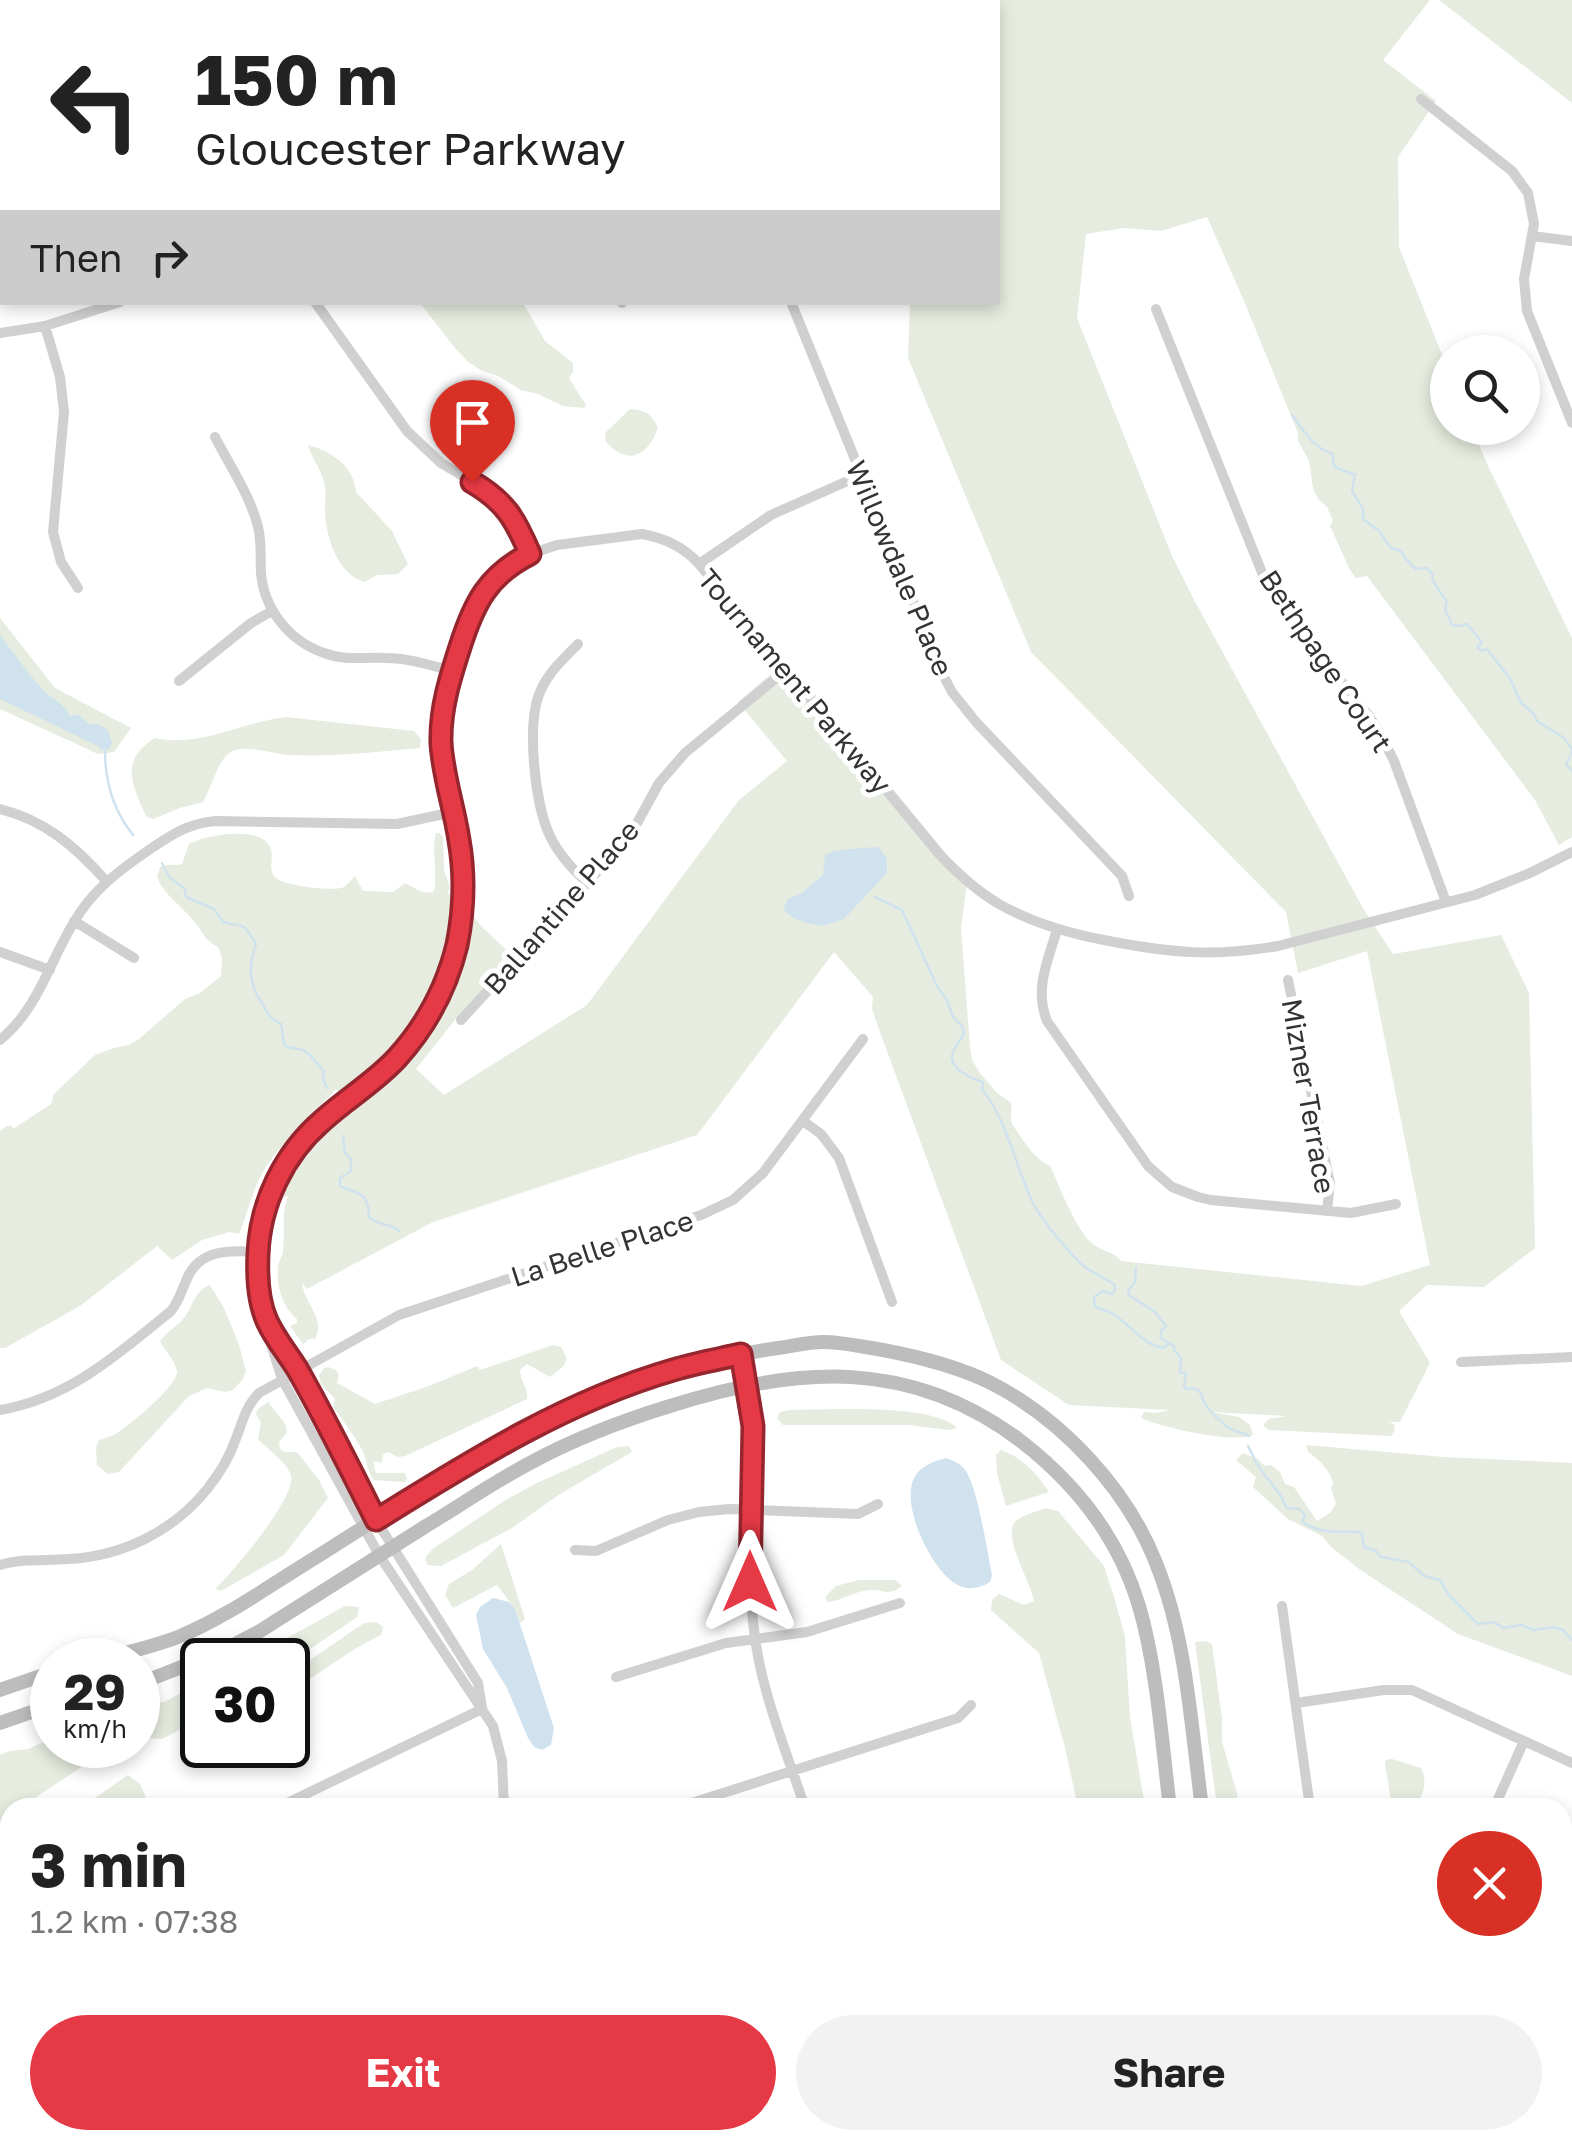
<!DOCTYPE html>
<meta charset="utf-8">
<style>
body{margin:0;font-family:"Golos Text",sans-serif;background:#f2f2f2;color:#222;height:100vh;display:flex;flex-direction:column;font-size:38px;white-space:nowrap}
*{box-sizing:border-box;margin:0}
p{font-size:32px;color:#767676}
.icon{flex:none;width:55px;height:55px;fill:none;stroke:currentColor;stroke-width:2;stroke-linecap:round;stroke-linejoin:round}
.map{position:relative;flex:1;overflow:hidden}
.side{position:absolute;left:0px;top:1798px;width:1572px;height:352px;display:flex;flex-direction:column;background:#fff;border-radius:30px 30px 0 0;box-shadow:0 5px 15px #0003}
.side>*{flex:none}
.banner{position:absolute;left:0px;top:0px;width:1000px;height:305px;box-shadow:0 5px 15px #0003;background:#fff;color:#222;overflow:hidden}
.controls{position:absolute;left:1430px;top:335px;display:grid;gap:20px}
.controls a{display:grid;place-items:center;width:110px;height:110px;border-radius:50%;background:#fff;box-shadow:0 5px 15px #0003;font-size:50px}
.speed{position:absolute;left:30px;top:1638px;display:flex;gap:20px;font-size:50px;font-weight:700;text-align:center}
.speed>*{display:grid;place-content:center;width:130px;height:130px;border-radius:50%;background:#fff;box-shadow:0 5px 15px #0003;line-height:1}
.speed small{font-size:25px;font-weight:400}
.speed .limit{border:5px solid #111;border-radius:15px;background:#fff;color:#111}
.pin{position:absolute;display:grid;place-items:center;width:85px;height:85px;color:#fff;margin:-102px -42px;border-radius:50% 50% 50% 0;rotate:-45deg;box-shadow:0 0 10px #0007}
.pin .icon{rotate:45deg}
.me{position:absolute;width:110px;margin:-55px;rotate:0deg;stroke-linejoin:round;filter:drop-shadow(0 0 8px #0008)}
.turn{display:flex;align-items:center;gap:35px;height:210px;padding:0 30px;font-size:45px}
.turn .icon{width:130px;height:130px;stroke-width:2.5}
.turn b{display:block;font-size:70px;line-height:85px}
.then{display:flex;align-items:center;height:95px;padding:0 30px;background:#0003;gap:20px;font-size:38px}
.round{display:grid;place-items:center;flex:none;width:105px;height:105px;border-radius:52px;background:#f2f2f2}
.head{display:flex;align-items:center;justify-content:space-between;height:170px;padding:0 30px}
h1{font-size:60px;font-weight:700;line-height:75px}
.button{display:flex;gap:20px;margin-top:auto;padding:20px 30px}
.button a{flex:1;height:115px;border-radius:60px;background:#e63946;color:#fff;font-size:40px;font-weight:700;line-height:115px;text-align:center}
.button a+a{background:#f2f2f2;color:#222}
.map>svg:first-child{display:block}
</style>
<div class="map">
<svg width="1572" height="2148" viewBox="0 0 1572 2148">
<rect width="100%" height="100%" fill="#fff"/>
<path fill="#e6ecdf" d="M0 0H1430L1383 60 1436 101 1398 157 1399 247 1447 367 1448 428H1472L1489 468 1572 638V837L1559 845 1535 800 1367 576 1356 578 1350 570 1330 526 1333 521 1327 507 1318 499 1313 488 1309 461 1298 441V433L1244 301 1207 217 1161 231 1124 228 1086 234 1077 318 1172 556 1193 598 1364 910 1393 954 1501 935 1529 993 1535 1248 1484 1287 1427 1285 1399 1311 1430 1363 1400 1422H1388L1394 1424 1395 1430 1391 1436 1269 1430 1263 1425 1269 1419 1287 1416 1210 1412 1239 1417 1250 1425 1253 1435C1233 1444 1161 1427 1141 1418L1144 1412 1156 1413 1170 1410 1069 1405 1001 1360 880 1032 872 1009 873 997 834 952 697 1135 433 1222 307 1289 302 1283C304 1303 326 1318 315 1339H309L303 1344 290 1326 297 1323V1319C283 1308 276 1286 278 1268 278 1262 282 1258 283 1252 285 1234 281 1214 288 1196L283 1197V1192C306 1154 322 1135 357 1108L336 1089C315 1112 282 1142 266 1167 252 1188 249 1211 239 1234L229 1232 202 1240 172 1260 157 1246 80 1306 5 1348H0V1131L7 1126H12L13 1129 51 1104 54 1094 95 1055 114 1048 129 1045 139 1039 185 999 200 993 221 976 222 959 219 948C200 936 206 935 193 920 180 904 165 896 157 877L160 867C170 862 175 867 182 864L189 844C205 835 260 825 270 847 275 856 267 868 275 877 282 886 335 892 344 887 348 884 352 879 355 876L363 891 393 892 405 883C416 888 423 896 434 891 438 871 431 852 436 833H439L443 837 444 870 450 887 447 894 455 895 482 927 513 956 458 1016 416 1069 444 1095 587 1005 739 800 787 761 738 702 787 660 949 857 968 875 961 928 970 1047 972 1060 980 1073 996 1092 1011 1103C1013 1110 1009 1116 1012 1124 1024 1141 1032 1157 1050 1166 1059 1185 1077 1233 1094 1245 1104 1252 1113 1251 1121 1261L1361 1286 1430 1265 1367 951 1298 973 1286 912 1031 652 908 358 910 303 998 302V2H2V251H0Z
M1439 0H1572V103Z
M420 303H523L545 341 573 363V372L569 378 586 405 584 408 563 406 538 394 521 390 498 376 482 371 467 361 455 348Z
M630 409C646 410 651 414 658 427 649 455 629 467 606 442L605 433Z
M308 445C331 451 354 466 356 492L392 531 408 564 398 574 377 575 365 582C338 575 326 538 325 512 324 504 327 496 325 488 323 471 312 460 308 445Z
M0 618 55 688 131 728 114 752 98 754 0 709Z
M286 717 414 731 421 739 420 748C377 752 332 757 288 755 271 754 241 742 228 754 217 763 211 789 203 802L180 808 153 819 146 816C132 785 119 760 155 738 201 748 241 722 286 717Z
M210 1285 224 1308 239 1345 246 1371 243 1379 233 1390 225 1392 207 1388 189 1396 119 1472 108 1474 97 1465 96 1448 99 1440C104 1438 109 1437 114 1435 127 1428 179 1385 177 1371 175 1361 165 1350 160 1342 165 1332 176 1328 184 1318 194 1305 194 1291 210 1285Z
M553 1345 561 1347 567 1358 564 1366 550 1377 527 1364 520 1370C520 1382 529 1388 527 1399L405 1456 398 1457 388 1452 383 1454 382 1463 373 1461 376 1473H405L407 1479 405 1482 374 1480C366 1470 368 1461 362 1450 354 1435 343 1420 333 1407L335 1399 321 1384 319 1376 323 1369 328 1367 336 1370 339 1375 337 1383 375 1404 429 1386 477 1366 480 1370Z
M268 1402 286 1425 287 1433 279 1442 280 1449 285 1452H297L319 1480 328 1498 284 1555 221 1591 216 1589 217 1587C234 1571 297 1496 291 1475 286 1461 268 1450 258 1439L261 1423 256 1414 257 1410Z
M790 1410C827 1410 933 1403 957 1428L949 1430 908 1425H783L777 1418 780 1412Z
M1306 1445 1444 1457 1572 1463V1676L1458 1634 1359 1569 1331 1547 1322 1536 1288 1519 1253 1487 1256 1477 1236 1460 1243 1453 1258 1459 1265 1466 1271 1465 1280 1472 1285 1484 1294 1487 1317 1521 1330 1513 1336 1504 1331 1488 1333 1483C1331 1472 1318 1458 1308 1452Z
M629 1446 632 1452 560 1494 512 1528 441 1566 428 1565 425 1560 427 1555 434 1548 504 1501 537 1483 617 1447Z
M1001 1450C1022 1457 1037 1474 1049 1492L1006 1506 997 1473 996 1455Z
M1045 1508 1058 1511 1104 1566 1115 1600 1125 1637 1130 1717 1145 1807H1078L1065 1748 1039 1653 991 1610 992 1600 999 1594 1024 1605 1034 1601C1032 1584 1002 1537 1015 1522 1021 1515 1037 1512 1045 1508Z
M501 1544 525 1619 520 1623 515 1609 497 1585 453 1608 445 1595 449 1584 472 1570Z
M859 1580H896L902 1586C887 1597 885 1589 870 1590 855 1591 843 1600 828 1602L825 1597 836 1586Z
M345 1606 359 1607 357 1617 288 1664V1660H247Z
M376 1622 383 1627 381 1635C355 1647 332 1665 308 1680 300 1684 295 1691 288 1695V1675L364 1623Z
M1206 1641 1212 1644 1222 1719V1742L1237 1793 1238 1807H1217L1195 1642Z
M202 1682V1718L162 1739 149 1738 142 1727 138 1728V1708L164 1702Z
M52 1738V1745H94L87 1750 86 1764 21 1807 10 1808V1815L0 1821V1755L9 1751 28 1749Z
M1392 1759 1421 1768C1428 1781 1423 1795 1416 1807H1392L1385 1764 1386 1760Z
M128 1775 140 1784 150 1807H82Z
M1562 1936 1572 1937V2014L1563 2015Z
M172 2140H285L282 2148H162H169Z"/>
<path fill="#cfe2ee" d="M0 635C13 652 26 671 41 688 51 698 65 704 70 716L79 715 89 724H98L108 730 112 743 109 749 101 750 98 746 0 699Z
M879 847 887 859V873L844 919 836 922 823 926 810 924 795 919 783 910 788 899 802 893 823 875 825 855C834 849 867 848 879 847Z
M946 1458C954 1461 961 1464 966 1471 978 1490 987 1550 992 1575L990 1582C981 1587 970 1591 960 1586 933 1575 900 1506 914 1478 920 1466 934 1461 946 1458Z
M493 1598 509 1602 515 1609 554 1728 551 1745 542 1750 534 1747 528 1738 507 1688 483 1649 476 1615 480 1607Z"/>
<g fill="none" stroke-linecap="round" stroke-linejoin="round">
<path stroke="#cfe2ee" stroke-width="2.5" d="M211 2V0
M0 79H2
M1292 415C1304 431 1313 448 1333 454V464L1337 468 1355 475 1352 491 1363 509V519L1379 531 1391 548 1401 551 1406 559 1416 569 1427 568 1433 575 1432 579 1438 589 1447 602 1445 609 1452 625 1459 626 1467 624 1481 641V644L1477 647 1482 651 1487 649 1511 680 1521 703 1533 713 1537 721 1564 738 1572 749
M105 751C105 783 113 810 133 835
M1572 752 1566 764 1572 771
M162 863 169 877 185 889 186 897 214 909 223 922C245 928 242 920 256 944 249 965 248 981 260 1000 267 1011 268 1018 281 1024L284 1043 287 1047 303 1050 310 1055 324 1071 323 1079 327 1088
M875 897 902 910 937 986 947 1000 953 1017 962 1026 964 1034C960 1040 952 1049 952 1057 951 1070 973 1079 983 1082L982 1089C1007 1120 1016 1168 1033 1203 1040 1218 1074 1260 1088 1269 1097 1275 1106 1279 1115 1285L1114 1292 1112 1294 1103 1291 1094 1297 1095 1306C1102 1311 1111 1311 1117 1317 1134 1329 1144 1345 1164 1348L1169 1343
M343 1136 345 1153 351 1159V1171L340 1178V1186C358 1194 369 1192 369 1217 378 1226 390 1223 399 1231
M1136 1268 1135 1282 1128 1291 1129 1295 1155 1312 1166 1326 1161 1331V1338L1174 1346V1350L1181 1358 1180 1372 1186 1374 1184 1386 1186 1389C1204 1386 1199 1396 1207 1407 1212 1413 1220 1421 1226 1426 1232 1431 1242 1432 1249 1436
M1248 1446 1258 1466 1281 1496 1286 1507C1295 1512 1298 1503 1305 1516L1302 1521C1319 1535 1339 1531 1359 1532L1362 1534 1364 1547 1376 1551 1381 1557 1409 1562 1424 1576 1440 1580 1448 1594 1478 1624 1494 1622 1503 1628 1521 1625 1534 1630 1554 1627 1563 1630 1572 1640
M1562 1997H1572"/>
<path stroke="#d0d0d0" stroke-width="10" d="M1421 99 1512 171 1528 193 1534 224 1524 279 1527 311 1572 423
M1532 236 1572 241
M315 302 407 431 441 463 491 493 503 503 517 524 530 554
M791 302 942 673 952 692 976 722 1122 876 1129 896
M622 303V302
M1156 309 1265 580 1286 613 1369 716 1382 737 1394 761 1446 902
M45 326 60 377 64 412 53 532 61 562 78 588
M0 333 45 326 120 302
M215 437C229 464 251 497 258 527 262 542 260 557 261 573 264 609 289 641 324 653 344 661 364 657 385 658 408 658 430 665 452 671
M699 564 771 515 861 475
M578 644C563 659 548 673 540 692 526 725 535 805 550 836 559 855 573 870 589 884
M179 681 251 623 272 611
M0 809C45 820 76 847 106 881
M74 921 134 958
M1057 930C1048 960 1034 989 1047 1021L1148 1166 1172 1187 1198 1197 1211 1200 1351 1213 1396 1204
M0 952 50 970
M1288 980 1330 1183 1327 1211
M461 1020 620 847 636 825 659 783 685 753 786 670
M0 1040C38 1009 49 963 74 922 92 891 117 872 146 852 169 836 188 823 216 821L397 824 453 812
M803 1121 821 1134 839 1158 892 1302
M270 1327 298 1371 376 1520 478 1683 482 1708
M741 1354C746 1379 752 1404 753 1430 754 1494 747 1558 753 1622 759 1687 785 1747 805 1808
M1461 1362 1572 1357
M0 1410C70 1398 118 1354 171 1311 179 1301 181 1292 186 1281 198 1249 229 1250 258 1252
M575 1550 596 1551 668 1520 699 1512 729 1509 858 1514 878 1504
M0 1565C23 1558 45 1561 69 1559 123 1556 174 1531 208 1488 219 1474 229 1458 235 1441 242 1424 245 1407 259 1393L399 1315 701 1215 733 1200 763 1173 863 1039
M1282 1606 1310 1808
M616 1677 726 1643 807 1632 900 1603
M1296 1703 1384 1690H1412L1572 1763
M277 1808 482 1709
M504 1808 502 1761 493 1726 379 1555 282 1379 269 1338 260 1297 258 1252 264 1213 272 1191 294 1151 323 1120 378 1077 397 1058 429 1015 450 967 461 916 462 866 444 768 442 719 446 693 468 620 475 604 495 578 508 566 530 554 557 545 642 534C665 538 684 547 699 564L940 855C958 874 977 891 999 904 1034 924 1070 934 1109 941 1171 953 1215 957 1278 946L1475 895 1530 873 1572 852
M676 1808 958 1718 971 1705
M1494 1808 1524 1741
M1564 1930 1572 1912
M1562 2085 1572 2088
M1373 2140 1378 2148
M413 2148V2140
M886 2148 910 2140
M1136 2148 1156 2140"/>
<path stroke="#bdbdbd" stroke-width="14" d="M98 1660C125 1653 152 1647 178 1637 222 1619 262 1591 302 1566 381 1517 458 1464 542 1423 616 1385 696 1360 778 1348 793 1346 808 1342 823 1342 842 1342 864 1347 883 1350 920 1357 957 1366 991 1383 1062 1419 1127 1489 1156 1563 1187 1640 1191 1726 1202 1808
M138 1684 220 1652 260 1631C315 1596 371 1561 426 1526 461 1505 494 1482 530 1463 574 1439 621 1421 670 1406 796 1366 911 1357 1022 1442 1076 1484 1119 1539 1139 1606 1157 1667 1162 1744 1170 1808
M0 1690 52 1672
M0 1723 52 1705
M1222 2140 1225 2148
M1255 2140 1258 2148"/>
<path stroke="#ababab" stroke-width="15" d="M0 1998 10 2020
M0 2077 10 2101
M24 2140 27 2148
M57 2140 60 2148"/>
</g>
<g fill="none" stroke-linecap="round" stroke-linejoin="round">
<defs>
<path id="route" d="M472 482C506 502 515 519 530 554 488 575 474 603 460 647 450 678 440 709 441 743 443 776 454 807 459 840 465 874 464 910 457 945 447 986 426 1026 397 1058 375 1082 346 1099 322 1121 284 1154 260 1203 258 1254 257 1275 258 1301 267 1321 275 1339 289 1355 299 1372 326 1420 351 1470 376 1520 471 1461 566 1401 673 1370 696 1363 719 1359 741 1354L753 1426 750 1582"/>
</defs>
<use href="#route" stroke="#96252e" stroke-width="25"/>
<use href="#route" stroke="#e63946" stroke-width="18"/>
</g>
<g text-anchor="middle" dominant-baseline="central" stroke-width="10" stroke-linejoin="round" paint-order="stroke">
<g font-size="28" fill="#333" stroke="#fff">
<text transform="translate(900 568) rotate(67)">Willowdale Place</text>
<text transform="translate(1326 661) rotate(56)">Bethpage Court</text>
<text transform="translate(795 681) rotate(50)">Tournament Parkway</text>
<text transform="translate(561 907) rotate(-49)">Ballantine Place</text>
<text transform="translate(1309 1096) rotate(80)">Mizner Terrace</text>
<text transform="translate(602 1248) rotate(-18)">La Belle Place</text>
</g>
</g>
</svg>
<div class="controls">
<a><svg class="icon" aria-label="search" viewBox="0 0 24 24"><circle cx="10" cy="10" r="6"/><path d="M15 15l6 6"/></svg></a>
</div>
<div class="speed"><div>29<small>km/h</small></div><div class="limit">30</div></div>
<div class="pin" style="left:472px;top:482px;background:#d93025"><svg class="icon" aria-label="arrive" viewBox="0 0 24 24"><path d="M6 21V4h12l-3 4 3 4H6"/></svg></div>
<svg class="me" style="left:750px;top:1582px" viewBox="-20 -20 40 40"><path d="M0-17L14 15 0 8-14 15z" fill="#e63946" stroke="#fff" stroke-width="4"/></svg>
<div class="banner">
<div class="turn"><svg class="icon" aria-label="left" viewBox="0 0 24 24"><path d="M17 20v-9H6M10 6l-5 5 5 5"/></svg><div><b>150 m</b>Gloucester Parkway</div></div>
<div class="then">Then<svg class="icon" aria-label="right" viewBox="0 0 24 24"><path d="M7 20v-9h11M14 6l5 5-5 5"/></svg></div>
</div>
<section class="side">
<div class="head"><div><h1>3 min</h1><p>1.2 km · 07:38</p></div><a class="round" style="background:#d93025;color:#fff"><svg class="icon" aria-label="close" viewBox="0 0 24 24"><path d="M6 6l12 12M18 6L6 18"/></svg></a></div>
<div class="button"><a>Exit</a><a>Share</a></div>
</section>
</div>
